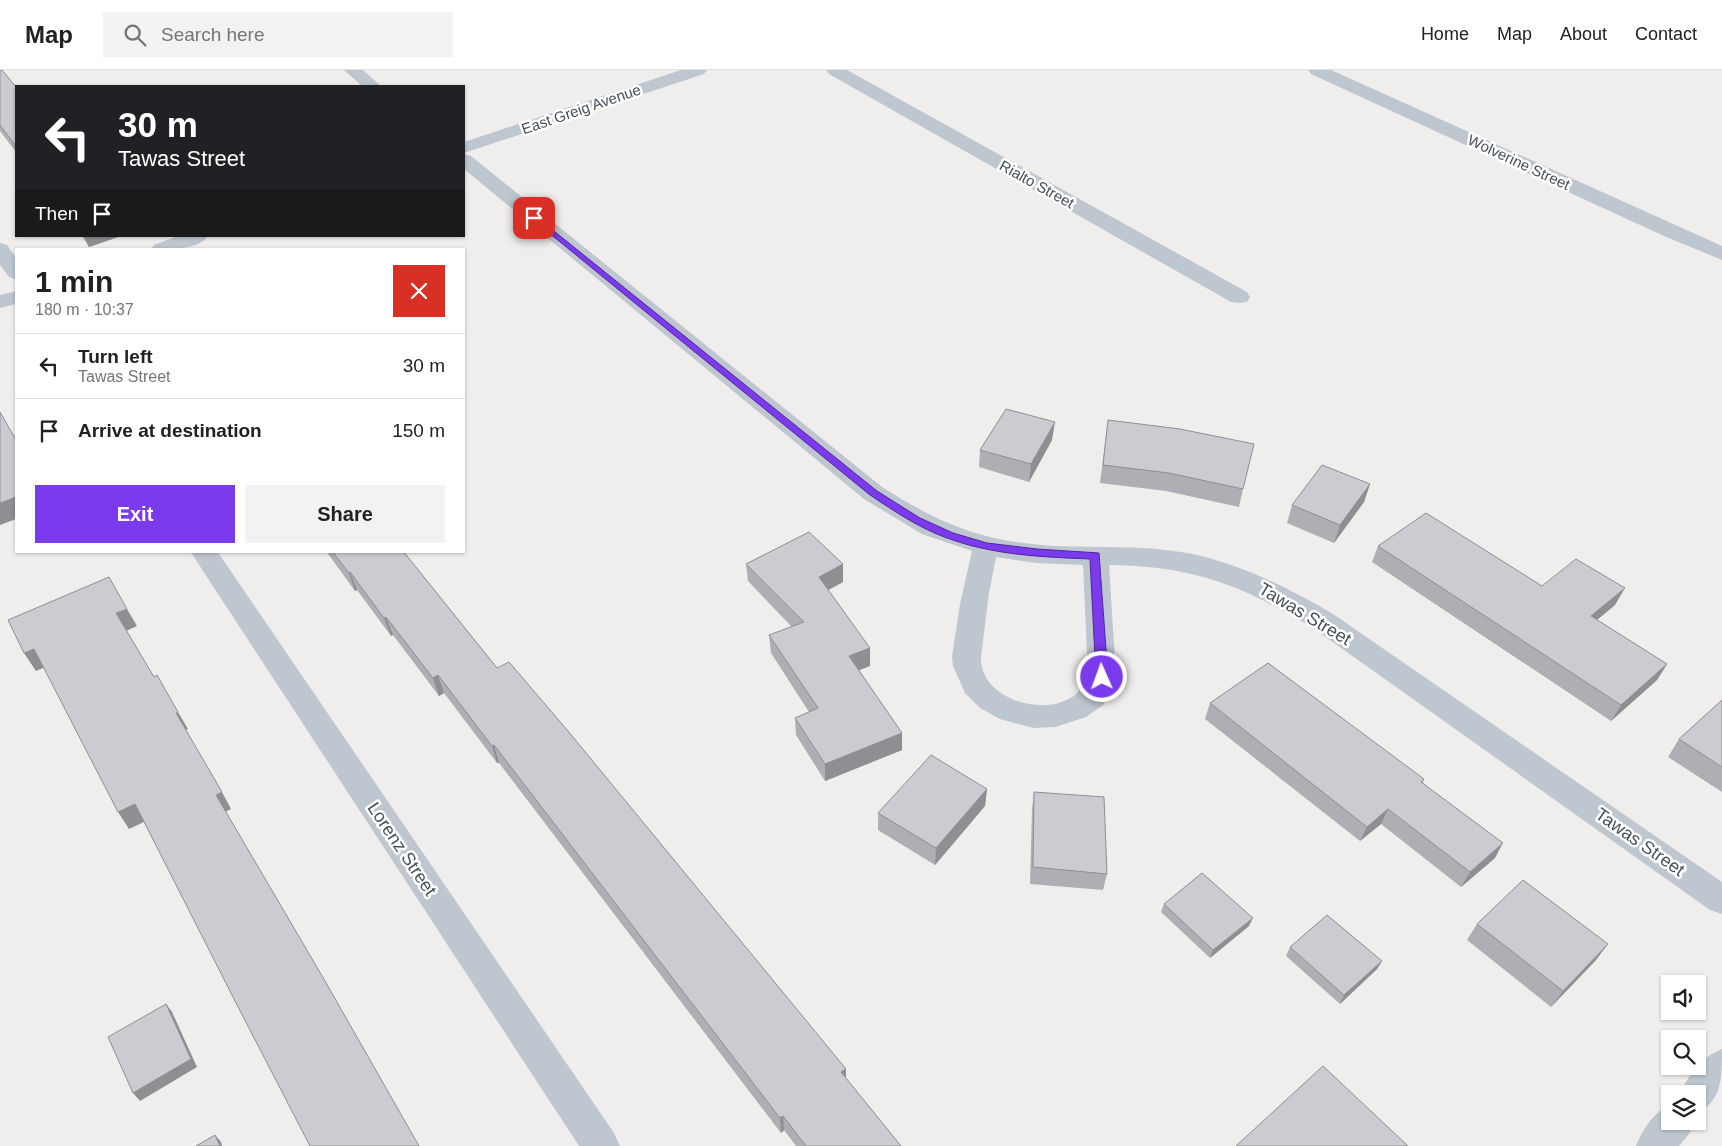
<!DOCTYPE html>
<meta charset="utf-8">
<style>
body{margin:0;font-family:Helvetica,sans-serif;background:#f2f2f2;color:#202124;height:100vh;display:flex;flex-direction:column;font-size:19px;white-space:nowrap}
*{box-sizing:border-box;margin:0}
p{font-size:16px;color:#757577}
.icon{flex:none;width:28px;height:28px;fill:none;stroke:currentColor;stroke-width:2;stroke-linecap:round;stroke-linejoin:round}
.map{position:relative;flex:1;overflow:hidden}
.side{position:absolute;left:15px;top:178px;width:450px;height:305px;display:flex;flex-direction:column;background:#fff;border-radius:0px;box-shadow:0 1px 4px #0004}
.side>*{flex:none}
.top-card{position:absolute;left:15px;top:15px;width:450px;height:152px;border-radius:0px;box-shadow:0 1px 4px #0004;background:#202124;color:#fff;overflow:hidden}
.fabs{position:absolute;left:1661px;top:905px;display:grid;gap:10px}
.fabs a{display:grid;place-items:center;width:45px;height:45px;border-radius:0px;background:#fff;box-shadow:0 1px 4px #0004;font-size:25px}
.pin{position:absolute;display:grid;place-items:center;width:42px;height:42px;color:#fff;margin:-21px;border-radius:10px;box-shadow:0 2px 8px #0006}
.me{position:absolute;width:55px;margin:-28px;rotate:358deg;stroke-linejoin:round;filter:drop-shadow(0 0 4px #0008)}
.turn{display:flex;align-items:center;gap:18px;height:105px;padding:0 20px;font-size:22px}
.turn .icon{width:65px;height:65px;stroke-width:2.5}
.turn b{display:block;font-size:35px;line-height:42px}
.then{display:flex;align-items:center;height:48px;padding:0 20px;background:#0003;gap:10px;font-size:19px}
.round{display:grid;place-items:center;flex:none;width:52px;height:52px;border-radius:0px;background:#f2f2f2}
.headline{display:flex;align-items:center;justify-content:space-between;height:85px;padding:0 20px}
h1{font-size:30px;font-weight:700;line-height:38px}
.primary-button{display:flex;gap:10px;margin-top:auto;padding:10px 20px}
.primary-button a{flex:1;height:58px;border-radius:0px;background:#7c3aed;color:#fff;font-size:20px;font-weight:700;line-height:58px;text-align:center}
.primary-button a+a{background:#f2f2f2;color:#202124}
ul{padding:0;list-style:none}
li{display:flex;align-items:center;gap:15px;height:65px;padding:0 20px;border-top:1px solid #e0e0e0}
li div{flex:1}
li b{display:block;font-size:19px}
li em{font-style:normal}
header{display:flex;align-items:center;gap:30px;box-sizing:border-box;height:70px;padding:0 25px;background:#fff;border-bottom:1px solid #e0e0e0}
header strong{font-size:24px}
nav{display:flex;gap:28px;margin-inline-start:auto;font-size:18px}
.search{width:350px;height:45px;background:#f2f2f2;display:flex;align-items:center;gap:12px;box-sizing:border-box;padding:0 18px;border-radius:0px;color:#757577;font-size:19px}
.map>svg:first-child{display:block}
</style>
<header>
<strong>Map</strong>
<div class="search"><svg class="icon" aria-label="search" viewBox="0 0 24 24"><circle cx="10" cy="10" r="6"/><path d="M15 15l6 6"/></svg>Search here</div>
<nav><a>Home</a><a>Map</a><a>About</a><a>Contact</a></nav>
</header>
<div class="map">
<svg width="1722" height="1076" viewBox="0 0 1722 1076">
<rect width="100%" height="100%" fill="#f0eded"/>
<g fill="none" stroke-linecap="round" stroke-linejoin="round">
<path fill="#bec6cf" fill-rule="evenodd" d="M344 0H363L381 16H362Z
M681 0H707L704 4 464 83V72Z
M826 0H847L1247 222 1250 227 1247 232 1239 233 1231 232 829 4Z
M1308 0H1331L1722 176V190L1664 166 1311 4Z
M464 84 471 86 882 417C942 455 983 472 1055 476 1099 478 1143 475 1187 483 1239 493 1287 517 1333 544L1722 812V844L1710 840 1313 558C1241 515 1194 496 1109 495L1116 607 1103 635 1086 647 1055 657 1033 658 1000 649 980 638 965 623 953 596 952 587 960 534 972 481 922 464 864 429 464 99ZM996 487 1036 493 1083 495 1088 604C1076 656 979 638 981 587L989 523Z
M178 166H208C198 181 167 179 151 179L154 175Z
M0 173 7 175 16 188V209L9 207 0 195Z
M16 221V234L0 238V225Z
M190 481H217L614 1063 620 1076H579Z
M1722 979C1722 1008 1722 1030 1698 1043V1024H1680C1688 1005 1703 986 1722 979Z
M1670 1035V1051H1695L1689 1064 1679 1076H1636C1642 1061 1654 1041 1670 1035Z"/>
</g>
<path fill="#aeafb5" d="M0 0 16 17V82L0 61Z
M82 166H121L89 177Z
M1108 350 1243 419 1239 437 1166 421 1100 413Z
M1052 370 1029 412 979 397 980 380Z
M1370 414 1364 432 1334 473 1287 453 1292 435Z
M1378 476 1615 535 1597 550 1667 594 1657 610 1611 651 1372 492Z
M326 481H403L497 598 846 999V1008L901 1076H796L784 1060 781 1063 499 693H497L444 623 439 626 393 565 391 566 357 520 355 521Z
M746 494 843 512 828 520 870 596 859 600 902 680 825 711 796 665 795 648 809 642 771 583 769 565 792 557 748 511Z
M1722 630V722L1668 687 1679 669Z
M1210 633 1424 709 1423 713 1495 788 1461 817 1381 754 1360 771 1205 649Z
M987 719 985 736 935 795 878 760V743Z
M1034 722 1107 804 1103 820 1030 814 1032 739Z
M1164 834 1249 856 1210 888 1161 842Z
M1477 854 1596 890 1551 937 1467 870Z
M1290 877 1382 891 1377 899 1340 934 1286 886Z"/>
<path fill="#8d8f93" d="M84 166H121L89 177Z
M1055 352 1052 370 1029 412 1031 394Z
M1370 414 1364 432 1334 473 1340 455Z
M16 427V449L0 455V433Z
M843 494V512L819 525V507Z
M350 502 357 520 355 521 349 503Z
M1625 518 1615 535 1582 562 1591 546Z
M127 539 137 556 126 561 116 543Z
M386 547 393 565 391 566 384 548Z
M870 578V596L849 604V586Z
M34 579 45 597 36 601 24 583Z
M1667 594 1657 610 1611 651 1621 635Z
M438 605 444 623 439 626 433 608Z
M178 642 188 659 186 660 176 643Z
M902 663V680L825 711V694Z
M494 675 499 693H497L492 676Z
M987 719 985 736 935 795 936 778Z
M222 722 231 739 225 742 216 725Z
M135 734 146 751 129 759 118 742Z
M1388 739 1381 754 1360 771 1367 757Z
M1503 773 1495 788 1461 817 1470 802Z
M1253 848 1249 856 1210 888 1213 880Z
M1608 874 1596 890 1551 937 1563 921Z
M1382 891 1377 899 1340 934 1344 925Z
M166 934 172 942 197 997 140 1031 133 1023Z
M846 999V1014L841 1002Z
M783 1046 784 1060 781 1063 780 1048Z
M215 1065 221 1072 222 1076H220Z"/>
<path fill="#caccd2" stroke="#8d8f93" d="M0 0H2L16 17V76L0 55Z
M1006 339 1055 352 1031 394 980 380Z
M0 342 16 370V427L0 433Z
M1108 350 1180 359 1254 374 1243 419 1169 403 1103 395Z
M1322 395 1370 414 1340 455 1292 435Z
M1426 443 1542 516 1576 489 1625 518 1591 546 1667 594 1621 635 1378 476Z
M809 462 843 494 819 507 870 578 849 586 902 663 825 694 795 648 818 638 769 565 804 552 746 494Z
M332 481H403L497 598 509 592 568 661 846 999 841 1002 901 1076H806L783 1046 780 1048 494 675 492 676 438 605 433 608 386 547 384 548 350 502 349 503Z
M109 507 127 539 116 543 154 607 157 605 178 642 176 643 222 722 216 725 325 911 419 1076H310L236 933 135 734 118 742 34 579 24 583 8 550Z
M1268 593 1424 709 1421 712 1503 773 1470 802 1388 739 1367 757 1210 633Z
M1722 630V697L1679 669Z
M931 685 987 719 936 778 878 743Z
M1034 722 1104 727 1107 804 1033 797Z
M1202 803 1253 848 1213 880 1164 834Z
M1523 810 1608 874 1563 921 1477 854Z
M1327 845 1382 891 1344 925 1290 877Z
M166 934 191 989 133 1023 108 967Z
M1323 996 1408 1076H1236Z
M215 1065 220 1076H196Z"/>
<path fill="#7c3aed" stroke="#51269a" d="M534 145 877 421 920 448 953 463 987 473 1037 479 1099 483 1108 607 1106 610 1102 611 1096 607 1090 489C1041 487 993 485 947 468 919 458 894 441 870 425L532 149 530 148Z"/>
<g text-anchor="middle" dominant-baseline="central" stroke-width="5" stroke-linejoin="round" paint-order="stroke">
<g font-size="15" fill="#464f59" stroke="#fff">
<text transform="translate(581 39) rotate(-19)">East Greig Avenue</text>
<text transform="translate(1519 92) rotate(25)">Wolverine Street</text>
<text transform="translate(1037 114) rotate(29)">Rialto Street</text>
</g>
<g font-size="18" fill="#464f59" stroke="#fff">
<text transform="translate(1305 544) rotate(31)">Tawas Street</text>
<text transform="translate(1640 772) rotate(35)">Tawas Street</text>
<text transform="translate(402 779) rotate(56)">Lorenz Street</text>
</g>
</g>
</svg>
<div class="fabs">
<a><svg class="icon" aria-label="sound" viewBox="0 0 24 24"><path d="M4 9h4l5-4v14l-5-4H4zM17 9q2 3 0 6"/></svg></a>
<a><svg class="icon" aria-label="search" viewBox="0 0 24 24"><circle cx="10" cy="10" r="6"/><path d="M15 15l6 6"/></svg></a>
<a><svg class="icon" aria-label="layers" viewBox="0 0 24 24"><path d="M12 4l9 5-9 5-9-5zM3 14l9 5 9-5"/></svg></a>
</div>
<div class="pin" style="left:534px;top:148px;background:#d93025"><svg class="icon" aria-label="arrive" viewBox="0 0 24 24"><path d="M6 21V4h12l-3 4 3 4H6"/></svg></div>
<svg class="me" style="left:1102px;top:607px" viewBox="-20 -20 40 40"><circle r="17" fill="#7c3aed" stroke="#fff" stroke-width="3"/><path d="M0-11L8 9 0 5-8 9z" fill="#fff"/></svg>
<div class="top-card">
<div class="turn"><svg class="icon" aria-label="left" viewBox="0 0 24 24"><path d="M17 20v-9H6M10 6l-5 5 5 5"/></svg><div><b>30 m</b>Tawas Street</div></div>
<div class="then">Then<svg class="icon" aria-label="arrive" viewBox="0 0 24 24"><path d="M6 21V4h12l-3 4 3 4H6"/></svg></div>
</div>
<section class="side">
<div class="headline"><div><h1>1 min</h1><p>180 m · 10:37</p></div><a class="round" style="background:#d93025;color:#fff"><svg class="icon" aria-label="close" viewBox="0 0 24 24"><path d="M6 6l12 12M18 6L6 18"/></svg></a></div>
<ul>
<li><svg class="icon" aria-label="left" viewBox="0 0 24 24"><path d="M17 20v-9H6M10 6l-5 5 5 5"/></svg><div><b>Turn left</b><p>Tawas Street</p></div><em>30 m</em></li>
<li><svg class="icon" aria-label="arrive" viewBox="0 0 24 24"><path d="M6 21V4h12l-3 4 3 4H6"/></svg><div><b>Arrive at destination</b></div><em>150 m</em></li>
</ul>
<div class="primary-button"><a>Exit</a><a>Share</a></div>
</section>
</div>
